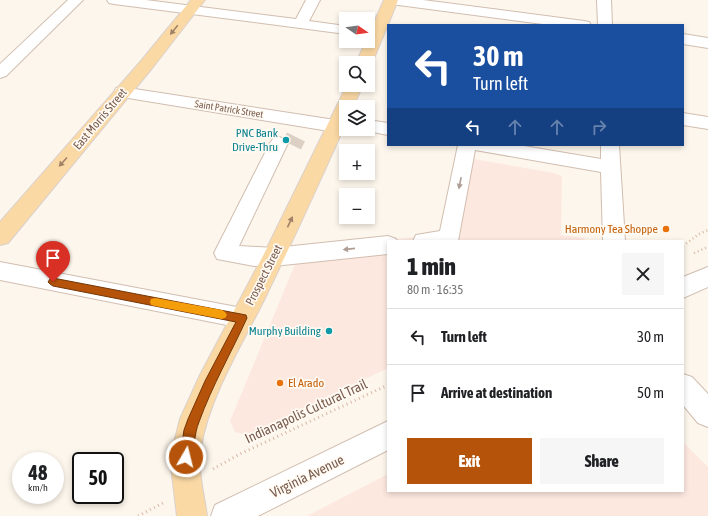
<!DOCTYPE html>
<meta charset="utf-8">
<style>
body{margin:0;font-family:"Asap Condensed",sans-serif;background:#f6f6f6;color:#202124;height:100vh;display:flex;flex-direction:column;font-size:15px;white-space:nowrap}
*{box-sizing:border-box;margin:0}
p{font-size:13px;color:#757577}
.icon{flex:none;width:22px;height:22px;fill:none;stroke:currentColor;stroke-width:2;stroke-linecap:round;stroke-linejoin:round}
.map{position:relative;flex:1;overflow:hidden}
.drawer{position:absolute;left:387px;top:240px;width:297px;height:252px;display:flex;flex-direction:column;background:#fff;border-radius:0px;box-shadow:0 2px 6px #0003}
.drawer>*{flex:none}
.guide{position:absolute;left:387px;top:24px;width:297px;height:122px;border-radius:0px;box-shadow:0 2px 6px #0003;background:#1a4fa0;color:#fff;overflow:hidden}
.needle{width:26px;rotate:103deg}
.controls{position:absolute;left:339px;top:12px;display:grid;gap:8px}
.controls a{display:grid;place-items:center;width:36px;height:36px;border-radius:0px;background:#fff;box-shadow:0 2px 6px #0003;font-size:20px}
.speed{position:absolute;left:12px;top:452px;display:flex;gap:8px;font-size:20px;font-weight:700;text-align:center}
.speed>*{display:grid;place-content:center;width:52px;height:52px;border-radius:50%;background:#fff;box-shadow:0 2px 6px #0003;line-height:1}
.speed small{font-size:10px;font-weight:400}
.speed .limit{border:2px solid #111;border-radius:6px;background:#fff;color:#111}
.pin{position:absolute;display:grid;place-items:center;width:34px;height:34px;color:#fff;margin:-41px -17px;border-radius:50% 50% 50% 0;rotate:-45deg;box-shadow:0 0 4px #0007}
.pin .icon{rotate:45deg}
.me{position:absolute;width:44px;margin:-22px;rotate:8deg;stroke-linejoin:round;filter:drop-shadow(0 0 3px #0008)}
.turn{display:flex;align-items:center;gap:14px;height:84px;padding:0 20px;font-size:18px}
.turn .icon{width:52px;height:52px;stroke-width:2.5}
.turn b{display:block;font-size:28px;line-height:34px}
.lanes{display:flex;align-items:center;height:38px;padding:0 20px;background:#0003;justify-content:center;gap:20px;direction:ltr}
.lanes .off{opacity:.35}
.round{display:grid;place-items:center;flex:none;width:42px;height:42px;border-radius:0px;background:#f6f6f6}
.head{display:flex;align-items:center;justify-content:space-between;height:68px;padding:0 20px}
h1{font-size:24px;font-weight:800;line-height:30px}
.button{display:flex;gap:8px;margin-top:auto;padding:8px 20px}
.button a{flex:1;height:46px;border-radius:0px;background:#b45309;color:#fff;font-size:16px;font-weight:800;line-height:46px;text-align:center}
.button a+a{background:#f6f6f6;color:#202124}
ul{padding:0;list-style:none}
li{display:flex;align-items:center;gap:12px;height:56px;padding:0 20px;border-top:1px solid #e0e0e0}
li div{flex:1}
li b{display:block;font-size:15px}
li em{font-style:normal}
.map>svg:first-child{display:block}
</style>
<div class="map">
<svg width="708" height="516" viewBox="0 0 708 516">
<rect width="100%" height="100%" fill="#fdf6ec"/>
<path fill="#fde8e0" d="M462 157 554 173 562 176 561 235 585 238 584 241H388V368L247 435 235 432 230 421 301 250 446 234Z
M683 442 708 467V516H307L388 474V491H683Z"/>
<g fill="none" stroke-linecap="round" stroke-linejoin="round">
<path stroke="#dcd0c4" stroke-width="20" stroke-dasharray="20 10" stroke-linecap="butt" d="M292 145 296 137"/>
<defs>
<path id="minor" d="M68 0H83L6 76 0 78V64Z
M107 0H146L296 19 306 0H320L309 21 346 26V34L114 4 109 3Z
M384 0H423L584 21 589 22 591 25H550L391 4 386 3Z
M597 0H611L612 25H598Z
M683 34 708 38V48L683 44Z
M122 87 335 120 341 122 344 126 341 130 335 132 116 96 114 92 116 88Z
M683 113 708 117V129L683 125Z
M368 120 388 123V135L362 130 361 129H368Z
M279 137 285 139 288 143 239 246 274 248 388 236 396 239 397 241H388V254L274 266H254L217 259 214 253 270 143 273 139Z
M458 145H518L601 159V145H619L625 241H603L601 172 475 150 458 241H413L416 235 440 231Z
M0 262 242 308 250 311 254 318 250 325 242 328 0 280Z
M708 267V287L683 298V277Z
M683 374 692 377 708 394V427L698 423 683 405Z
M388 421V450L258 516H211L215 505Z"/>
<path id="major" d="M191 0H205L153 67 8 243 0 245V222L141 61Z
M384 0H398L372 63 368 67V63H356L366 41H368V36Z
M347 85H363L353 107H346V123C319 183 292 243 263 302 241 346 209 398 201 447 197 470 204 493 207 516H177L171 466 173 447 180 419 200 375 264 254Z"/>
</defs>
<use href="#minor" stroke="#d1beb0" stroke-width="2"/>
<use href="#major" stroke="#dad1cd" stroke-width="2"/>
<path stroke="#d9b8a5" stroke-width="2.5" stroke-dasharray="1 3" stroke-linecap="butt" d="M683 246 699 234 708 230
M694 253 708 247"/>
<path stroke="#d9b8a5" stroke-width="3" stroke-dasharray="1 3.5" stroke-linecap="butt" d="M213 469 240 454 388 385
M138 516 163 503"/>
<use href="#minor" fill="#fff" fill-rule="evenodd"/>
<use href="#major" fill="#fbd9a5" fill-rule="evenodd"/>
</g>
<defs><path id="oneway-solid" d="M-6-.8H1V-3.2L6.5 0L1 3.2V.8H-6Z"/></defs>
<g fill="#a18267">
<use href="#oneway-solid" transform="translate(174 30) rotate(129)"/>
<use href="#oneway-solid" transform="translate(63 162) rotate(132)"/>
<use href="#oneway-solid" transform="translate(290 222) rotate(-65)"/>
</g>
<g fill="#af9d94">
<use href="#oneway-solid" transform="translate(460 183) rotate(101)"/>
<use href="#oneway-solid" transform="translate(349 249) rotate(174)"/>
</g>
<path fill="#b45309" stroke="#753606" d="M53 278 246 315 247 318C231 353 212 386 199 422 194 434 195 448 190 461L186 462 182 461 180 457 184 430 188 419 205 381 236 322 53 286 50 284 48 282 50 279Z"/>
<path fill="#f59e0b" d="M155 298 222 310 225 312 227 315 225 318 222 319 155 306 151 305 150 302 151 299Z"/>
<g fill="#0f9aa8" stroke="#fffaf3" stroke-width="1.5">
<circle cx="286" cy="140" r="4"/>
<circle cx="329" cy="331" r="4"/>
</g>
<g fill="#e8710a" stroke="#fffaf3" stroke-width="1.5">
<circle cx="666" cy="229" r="4"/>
<circle cx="280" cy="383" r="4"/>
</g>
<g text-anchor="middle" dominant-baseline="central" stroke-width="3.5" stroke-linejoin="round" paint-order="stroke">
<g font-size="10" fill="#7a5c4d" stroke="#fffaf3">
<text transform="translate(229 109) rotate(9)">Saint Patrick Street</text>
</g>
<g font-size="12" fill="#7a5c4d" stroke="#fffaf3">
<text transform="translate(100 119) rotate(-50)">East Morris Street</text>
<text transform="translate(264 275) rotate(-63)">Prospect Street</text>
</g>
<g font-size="12" fill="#0d838f" stroke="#fffaf3" text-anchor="end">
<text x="278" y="133">PNC Bank<tspan x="278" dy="14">Drive-Thru</tspan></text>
<text x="321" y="331">Murphy Building</text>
</g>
<g font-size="12" fill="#c56008" stroke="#fffaf3" text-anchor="end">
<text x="658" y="229">Harmony Tea Shoppe</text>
<text x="288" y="383" text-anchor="start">El Arado</text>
</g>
<g font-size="14" fill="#7a5c4d" stroke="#fffaf3">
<text transform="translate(306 411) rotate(-25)">Indianapolis Cultural Trail</text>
<text transform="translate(307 476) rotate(-26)">Virginia Avenue</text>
</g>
</g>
</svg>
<div class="controls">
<a><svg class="needle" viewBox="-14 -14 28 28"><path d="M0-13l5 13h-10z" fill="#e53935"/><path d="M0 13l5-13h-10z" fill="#757577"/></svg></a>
<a><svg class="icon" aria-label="search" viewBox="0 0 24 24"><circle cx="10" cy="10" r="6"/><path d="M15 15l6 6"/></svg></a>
<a><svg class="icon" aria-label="layers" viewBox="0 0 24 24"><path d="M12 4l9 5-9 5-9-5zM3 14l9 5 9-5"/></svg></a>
<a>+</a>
<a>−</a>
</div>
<div class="speed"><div>48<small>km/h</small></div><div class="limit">50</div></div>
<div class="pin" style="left:53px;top:282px;background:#d93025"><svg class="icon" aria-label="arrive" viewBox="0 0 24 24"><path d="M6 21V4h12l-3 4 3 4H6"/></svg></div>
<svg class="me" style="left:186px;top:457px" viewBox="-20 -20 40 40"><circle r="17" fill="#b45309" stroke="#fff" stroke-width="3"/><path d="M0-11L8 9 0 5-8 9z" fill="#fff"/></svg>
<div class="guide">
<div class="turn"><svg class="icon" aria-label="left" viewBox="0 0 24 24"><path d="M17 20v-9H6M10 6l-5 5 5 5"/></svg><div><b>30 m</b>Turn left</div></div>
<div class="lanes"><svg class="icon" aria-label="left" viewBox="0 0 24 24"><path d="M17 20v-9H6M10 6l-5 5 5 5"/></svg><svg class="icon off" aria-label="ahead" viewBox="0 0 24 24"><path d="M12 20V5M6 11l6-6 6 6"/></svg><svg class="icon off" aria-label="ahead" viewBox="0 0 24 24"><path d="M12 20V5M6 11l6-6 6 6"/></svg><svg class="icon off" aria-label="right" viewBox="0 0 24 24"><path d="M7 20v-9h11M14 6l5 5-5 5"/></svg></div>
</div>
<section class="drawer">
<div class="head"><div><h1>1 min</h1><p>80 m · 16:35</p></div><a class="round"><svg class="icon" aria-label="close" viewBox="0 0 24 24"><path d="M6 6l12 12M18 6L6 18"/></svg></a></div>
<ul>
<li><svg class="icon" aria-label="left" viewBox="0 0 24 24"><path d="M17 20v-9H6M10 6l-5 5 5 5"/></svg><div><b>Turn left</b></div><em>30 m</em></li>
<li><svg class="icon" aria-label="arrive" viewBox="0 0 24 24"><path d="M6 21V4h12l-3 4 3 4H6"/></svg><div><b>Arrive at destination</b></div><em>50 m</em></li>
</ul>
<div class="button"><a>Exit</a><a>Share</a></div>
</section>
</div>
